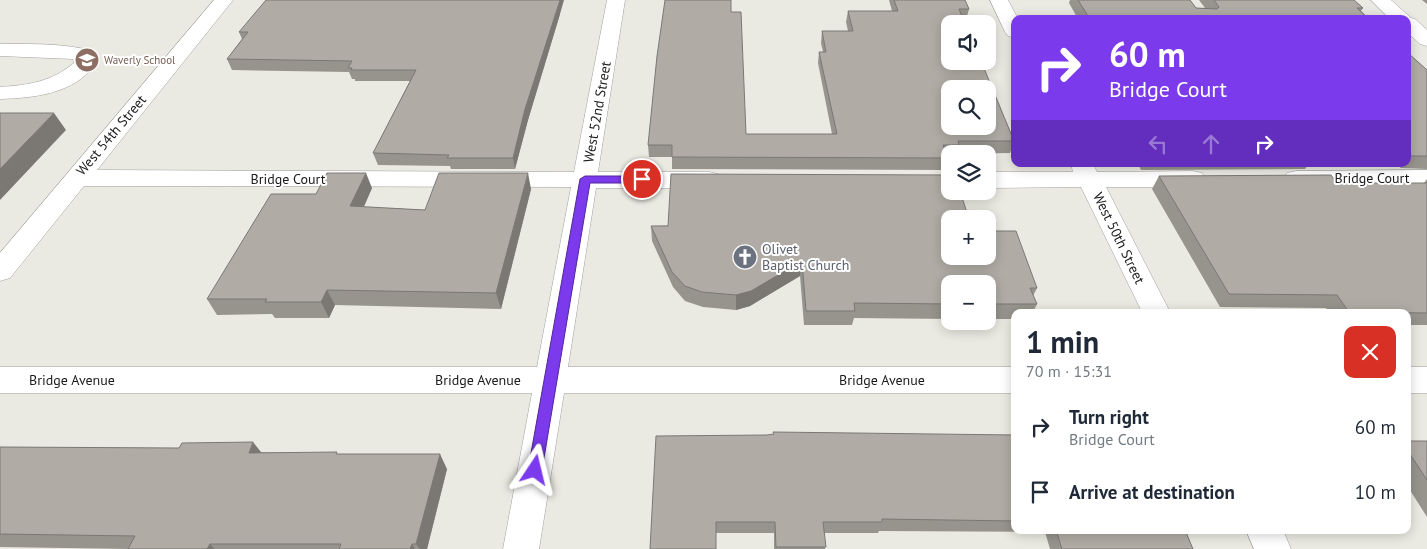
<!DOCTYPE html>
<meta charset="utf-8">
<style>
body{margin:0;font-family:"PT Sans",sans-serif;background:#f6f6f7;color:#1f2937;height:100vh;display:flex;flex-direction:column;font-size:19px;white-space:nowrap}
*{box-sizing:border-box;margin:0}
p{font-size:16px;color:#747a83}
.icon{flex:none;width:28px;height:28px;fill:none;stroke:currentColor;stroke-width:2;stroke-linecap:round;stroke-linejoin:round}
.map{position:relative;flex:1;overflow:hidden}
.drawer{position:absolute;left:1011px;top:309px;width:400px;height:225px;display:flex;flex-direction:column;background:#fff;border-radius:10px;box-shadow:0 2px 12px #0003}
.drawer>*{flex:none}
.hud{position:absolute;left:1011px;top:15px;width:400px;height:152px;border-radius:10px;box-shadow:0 2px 12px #0003;background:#7c3aed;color:#fff;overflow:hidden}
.buttons{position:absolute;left:941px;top:15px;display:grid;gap:10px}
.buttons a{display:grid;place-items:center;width:55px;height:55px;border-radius:10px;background:#fff;box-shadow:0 2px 12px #0003;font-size:25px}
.pin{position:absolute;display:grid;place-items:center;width:42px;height:42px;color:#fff;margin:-21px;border:2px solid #fff;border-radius:50%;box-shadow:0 1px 5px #0007}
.me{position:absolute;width:55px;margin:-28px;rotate:10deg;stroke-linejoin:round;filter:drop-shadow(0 0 4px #0008)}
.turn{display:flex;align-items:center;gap:18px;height:105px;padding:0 15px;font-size:22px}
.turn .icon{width:65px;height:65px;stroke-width:2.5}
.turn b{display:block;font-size:35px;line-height:42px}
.lanes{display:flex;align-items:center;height:48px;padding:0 15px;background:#0003;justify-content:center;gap:25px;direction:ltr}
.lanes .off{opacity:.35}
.round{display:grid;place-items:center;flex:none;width:52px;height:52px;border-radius:10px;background:#f6f6f7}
.head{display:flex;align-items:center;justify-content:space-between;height:85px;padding:0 15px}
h1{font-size:30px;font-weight:700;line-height:38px}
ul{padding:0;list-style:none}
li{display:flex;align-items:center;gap:15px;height:65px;padding:0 15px}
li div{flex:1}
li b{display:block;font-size:19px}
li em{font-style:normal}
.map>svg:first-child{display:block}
</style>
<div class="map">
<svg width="1427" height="549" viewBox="0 0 1427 549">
<rect width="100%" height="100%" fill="#ebeae2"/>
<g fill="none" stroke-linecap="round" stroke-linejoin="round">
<defs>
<path id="minor" d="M214 0H233L97 170 574 172 607 0H625L598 172H709L718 174 721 180 718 186 709 188H596L568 367H1015V393H564L539 549H503L532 393H0V367H537L571 187 84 186 10 278 0 281V253Z
M990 0H1008L1018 19H1015V38L1008 36 1005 32Z
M1371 0H1391L1411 18 1415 19 1427 30V46L1420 44 1408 33V19H1390Z
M0 44C30 44 60 43 89 50L95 64C75 94 33 98 0 99V87C29 85 51 82 74 63L73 59 0 56Z
M1071 164H1093L1097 172 1193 171 1202 173 1205 179 1202 185 1193 187H1106L1170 312H1142L1081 187 988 188V172H1073Z
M1427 170V186L1296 187 1287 185 1284 179 1287 173 1296 171Z
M1408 367H1427V393H1408Z
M1246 530H1283L1291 549H1254Z"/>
</defs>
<use href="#minor" stroke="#9f9f9f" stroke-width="1"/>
<use href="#minor" fill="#fff" fill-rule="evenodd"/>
</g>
<path fill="#97948e" d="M889 0H965L969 9 966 20H963L1014 141 1010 153 950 154V157H947L944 170 672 169V157H649L648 145 731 12 746 134H832L818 63 819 52H823L821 43 822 31H848L846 22 848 11H892Z
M1070 0H1190L1196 8H1205L1199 0H1354L1363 8 1361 11 1369 19H1078L1069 3Z
M1422 0H1427V4Z
M560 14 528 120 515 169H451L450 166 378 165 373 153 410 81H355V79H352L349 72 232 70 227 59 242 39 239 32Z
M1408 53 1427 70V169L1401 168 1396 164H1408Z
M1138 164H1309L1305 169 1141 170Z
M1159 176 1337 183H1424L1427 179V325H1408V312H1329L1326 308 1220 307 1152 189Z
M372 188 364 207 425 210 531 189 501 309 335 305 329 318H275L272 314 217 315 207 299 316 194Z
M950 219 1037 288 1033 296 1037 304 1033 312H1015V319H988V284H950V319L854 318 852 325H804L800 276 750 306 736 310 703 307 685 301 673 287 652 241 651 226Z
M767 435H1015V530H1185L1193 549H1050L1045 532 879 531 878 533H824L825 549H774V533H716L650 549Z
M1408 441H1427V517L1408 487Z
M0 447 339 454 447 469 427 549H128L0 547Z"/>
<path fill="#7b7874" d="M560 0H564L560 14 528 120 515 169 513 158 525 109Z
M54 113 66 130 0 200V169Z
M366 173 372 188 357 221 350 206Z
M528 173 531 189 501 309 496 293Z
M802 261 800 276 750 306 736 310V295Z
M327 290 335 305 329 318 321 302Z
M253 442 265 457 249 453Z
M440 454 447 469 427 549H420L416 544Z
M210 544 215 549H207Z
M412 544 415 549H410Z"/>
<path fill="#b0aca5" stroke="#7b7874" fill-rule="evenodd" d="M266 0H560L525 109 513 158H447L449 155 373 153 416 70H351L352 68H348L352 61 227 59 248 32H239Z
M665 0H731V12H741L746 134H837L819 52H826L822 31H853L848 11H898L894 0H965L969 9H959L965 24H950V61H981L1014 141H958L959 145H943L948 158 672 157V145H648L657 56ZM950 89H988V126H950Z
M1078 0H1190L1196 8 1217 9 1219 7 1214 0H1354L1363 8H1357L1369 19H1090Z
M1408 53 1427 70V156H1411L1408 152Z
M0 113H54L0 169Z
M327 173H366L350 206 425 210 439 173H528L496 293 327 290 321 302H265L267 299H207L271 194H316Z
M671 174 950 175V191H960L969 219H950V256H988V231H1016L1037 288H1030L1037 304H988V284H950V304L854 303 855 311H806L802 261 751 291 736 295 702 292 685 286 672 272 651 226H668Z
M1331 175 1337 183H1427V313L1349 312 1337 295 1229 294 1159 176Z
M773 432 1015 435V521L882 519V522H823L826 547H776L775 522H716V549H650L656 436 767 435 774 434Z
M1408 441H1427V480L1408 451Z
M253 442 249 453 337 452 336 454H440L416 544H412L410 549H339L341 544H210L207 549H128L135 536 0 534V447L179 448 182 443Z
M1056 530H1185L1193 549H1062Z"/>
<path fill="#7c3aed" stroke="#51269a" d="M585 176H642L647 179 642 183H590L542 470 540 475 535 477 530 475 528 470 580 179Z"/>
<defs>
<symbol id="school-disc" viewBox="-11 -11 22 22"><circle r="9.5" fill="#8d6e63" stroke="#fff"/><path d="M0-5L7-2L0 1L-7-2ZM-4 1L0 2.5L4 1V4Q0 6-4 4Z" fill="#fff"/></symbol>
<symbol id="church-disc" viewBox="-11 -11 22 22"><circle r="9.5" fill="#6b7280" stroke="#fff"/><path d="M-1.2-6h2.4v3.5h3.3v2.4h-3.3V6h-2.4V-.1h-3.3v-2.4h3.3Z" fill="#fff"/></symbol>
</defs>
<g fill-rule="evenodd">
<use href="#school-disc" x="73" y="46" width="28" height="28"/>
<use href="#church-disc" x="731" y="243" width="28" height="28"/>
</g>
<g text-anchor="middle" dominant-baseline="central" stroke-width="4" stroke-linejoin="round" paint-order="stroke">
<g font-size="11" fill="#785e54" stroke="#fff" text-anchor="start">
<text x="104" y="60">Waverly School</text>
</g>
<g font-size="14" fill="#1b1b1b" stroke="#fff">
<text transform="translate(597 112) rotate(-80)">West 52nd Street</text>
<text transform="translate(111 135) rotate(-50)">West 54th Street</text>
<text x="1372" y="178">Bridge Court</text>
<text x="288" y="179">Bridge Court</text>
<text transform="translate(1119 238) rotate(64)">West 50th Street</text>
<text x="72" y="380">Bridge Avenue</text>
<text x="478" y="380">Bridge Avenue</text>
<text x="882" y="380">Bridge Avenue</text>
</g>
<g font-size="14" fill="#5b616d" stroke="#fff" text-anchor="start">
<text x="762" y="249">Olivet<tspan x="762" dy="16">Baptist Church</tspan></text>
</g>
</g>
</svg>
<div class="buttons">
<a><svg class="icon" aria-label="sound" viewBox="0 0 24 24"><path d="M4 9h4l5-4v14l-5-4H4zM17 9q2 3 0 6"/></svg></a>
<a><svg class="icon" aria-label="search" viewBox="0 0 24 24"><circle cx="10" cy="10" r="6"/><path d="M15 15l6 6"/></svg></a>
<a><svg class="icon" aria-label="layers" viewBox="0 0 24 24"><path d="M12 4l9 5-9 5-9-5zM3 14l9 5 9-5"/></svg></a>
<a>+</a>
<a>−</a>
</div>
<div class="pin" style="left:642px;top:179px;background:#d93025"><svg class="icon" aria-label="arrive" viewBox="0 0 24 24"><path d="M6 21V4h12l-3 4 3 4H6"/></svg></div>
<svg class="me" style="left:535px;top:470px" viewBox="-20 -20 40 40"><path d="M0-17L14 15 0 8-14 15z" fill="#7c3aed" stroke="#fff" stroke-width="4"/></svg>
<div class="hud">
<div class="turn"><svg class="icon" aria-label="right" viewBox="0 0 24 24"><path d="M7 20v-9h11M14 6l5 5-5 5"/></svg><div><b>60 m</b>Bridge Court</div></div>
<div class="lanes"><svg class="icon off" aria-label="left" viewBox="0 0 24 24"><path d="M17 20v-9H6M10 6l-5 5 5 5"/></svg><svg class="icon off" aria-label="ahead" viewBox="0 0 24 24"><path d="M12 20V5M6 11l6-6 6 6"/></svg><svg class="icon" aria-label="right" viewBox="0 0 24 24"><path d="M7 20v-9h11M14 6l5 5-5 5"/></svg></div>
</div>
<section class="drawer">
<div class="head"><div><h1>1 min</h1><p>70 m · 15:31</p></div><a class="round" style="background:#d93025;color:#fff"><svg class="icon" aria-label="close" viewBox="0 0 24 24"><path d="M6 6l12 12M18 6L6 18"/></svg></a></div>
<ul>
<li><svg class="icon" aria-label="right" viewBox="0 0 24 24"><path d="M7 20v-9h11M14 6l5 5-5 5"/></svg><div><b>Turn right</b><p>Bridge Court</p></div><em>60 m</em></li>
<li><svg class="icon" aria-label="arrive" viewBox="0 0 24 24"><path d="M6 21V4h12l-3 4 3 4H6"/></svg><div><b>Arrive at destination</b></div><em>10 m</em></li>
</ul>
</section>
</div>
